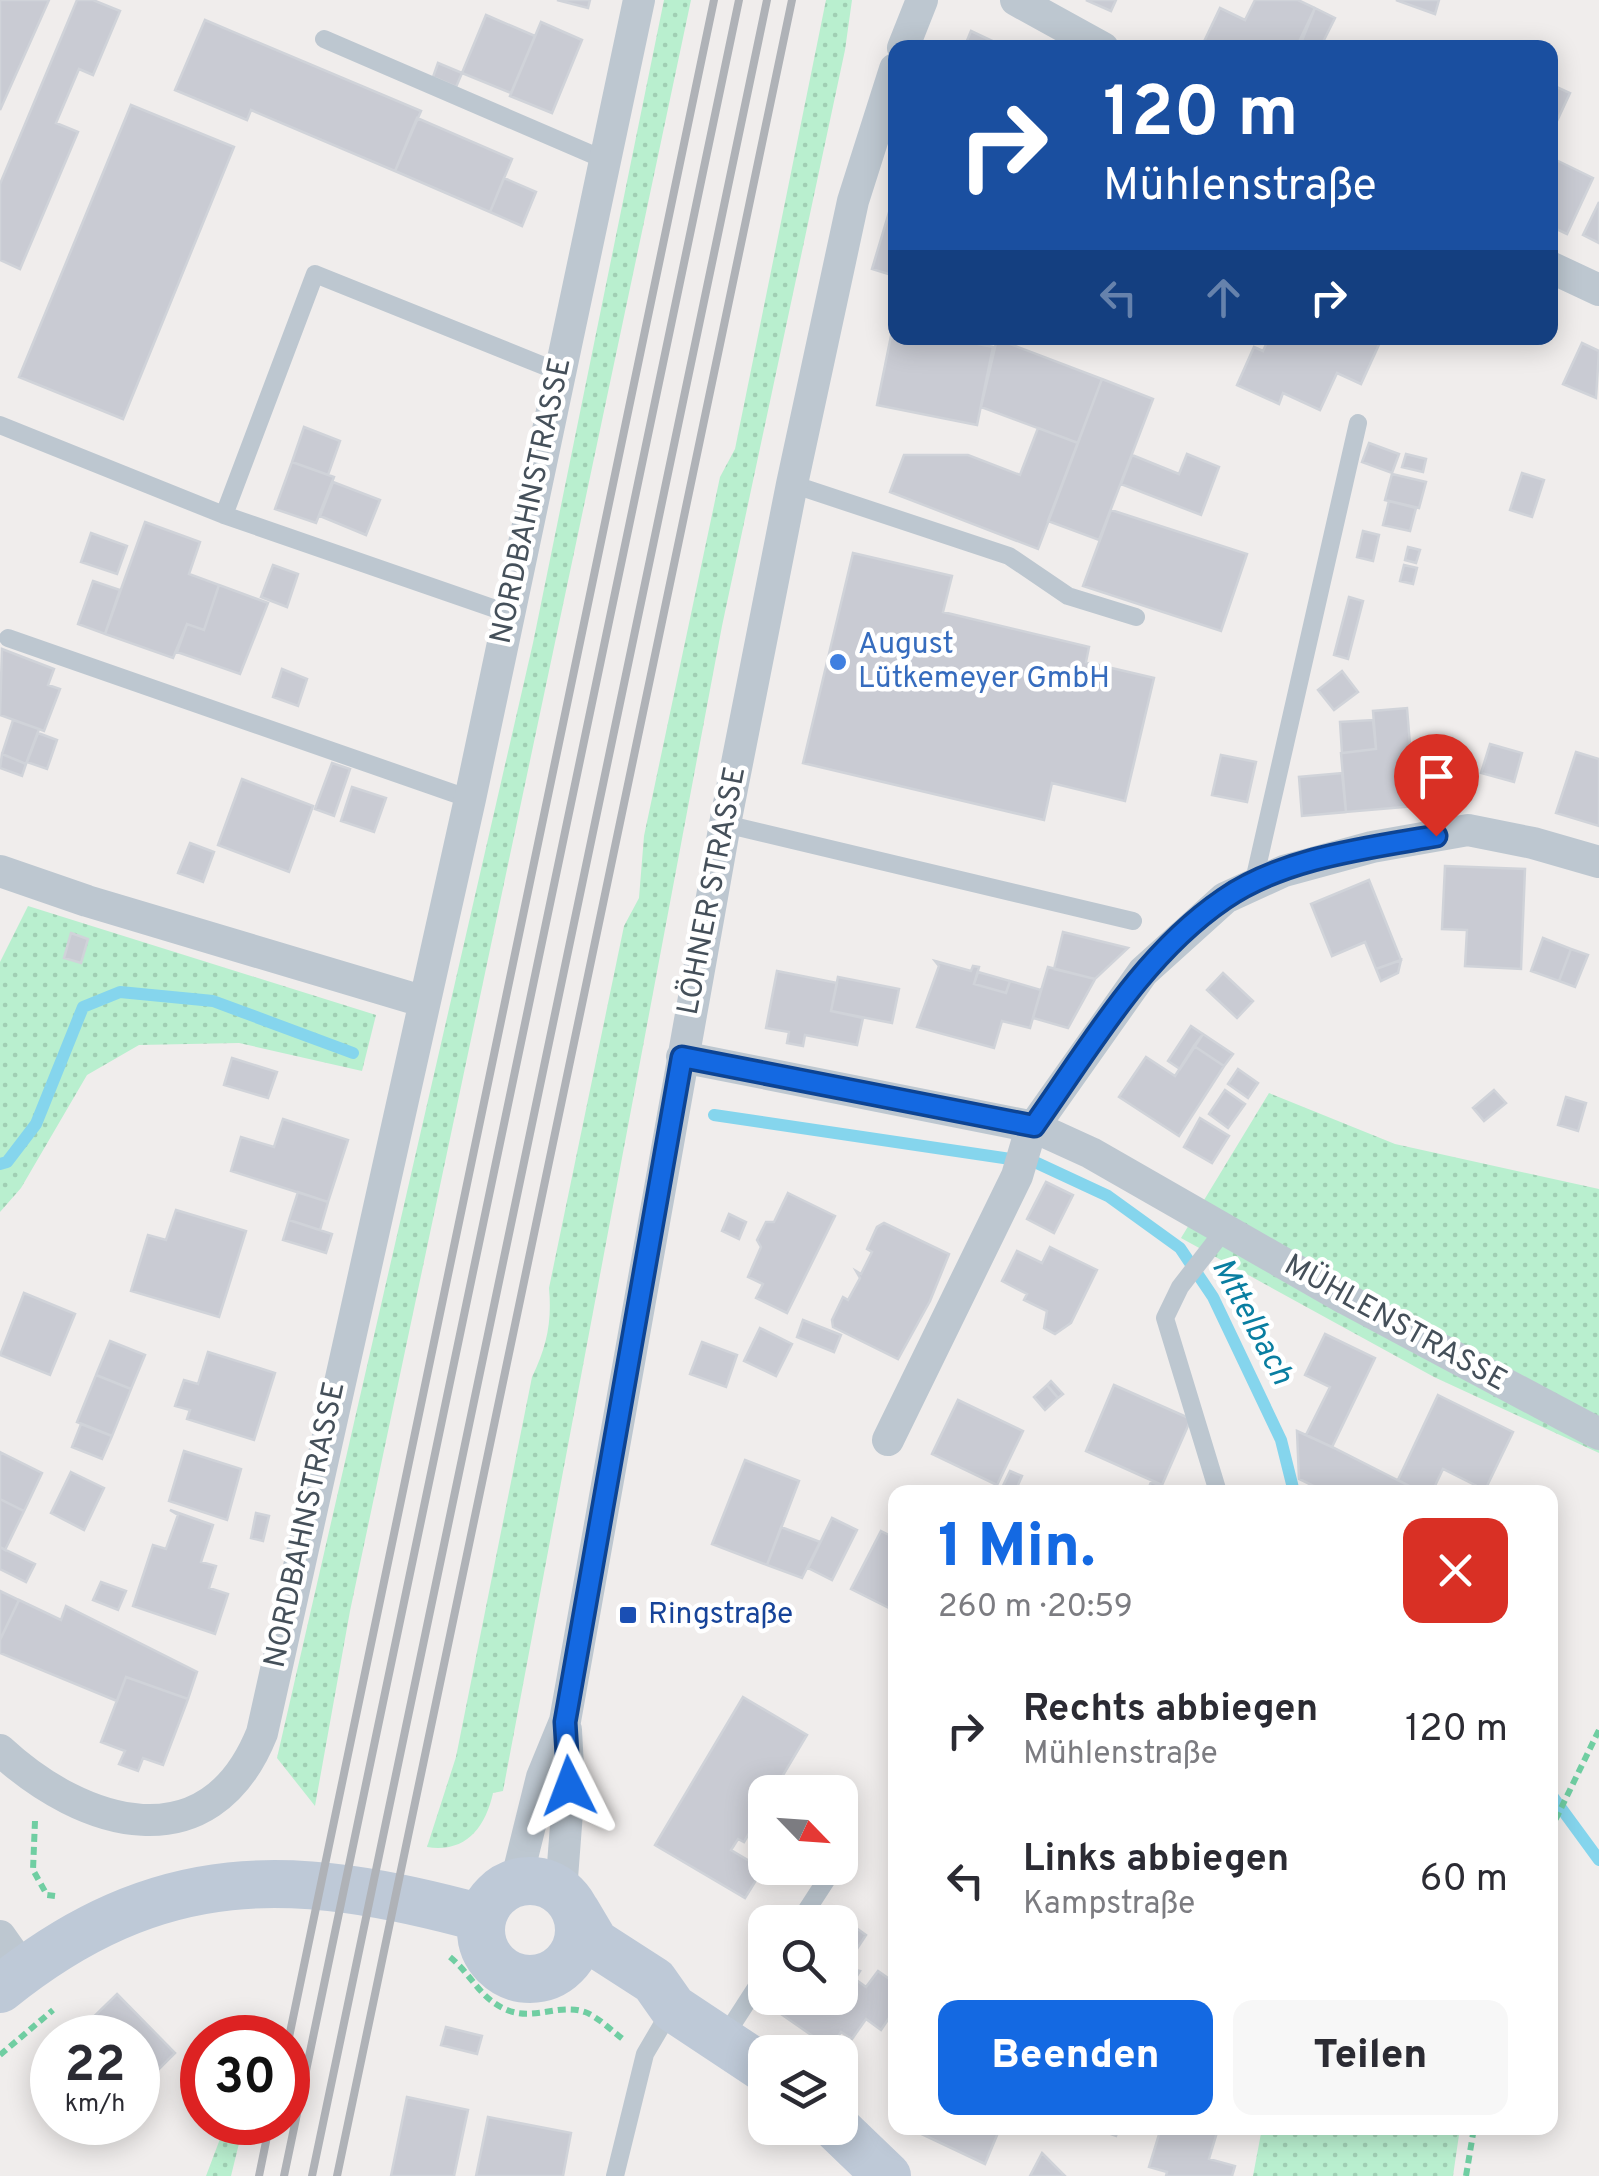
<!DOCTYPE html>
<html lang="de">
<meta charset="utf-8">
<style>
body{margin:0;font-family:Overpass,sans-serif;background:#f7f7f7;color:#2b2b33;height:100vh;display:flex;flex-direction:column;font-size:38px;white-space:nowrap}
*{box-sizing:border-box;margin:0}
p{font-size:32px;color:#7c7c81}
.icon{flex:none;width:55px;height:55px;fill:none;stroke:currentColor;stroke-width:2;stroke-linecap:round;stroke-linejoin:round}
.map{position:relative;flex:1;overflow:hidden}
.drawer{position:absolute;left:888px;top:1485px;width:670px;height:650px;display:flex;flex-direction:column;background:#fff;border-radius:20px;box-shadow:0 5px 25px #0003}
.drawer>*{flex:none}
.top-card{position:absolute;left:888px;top:40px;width:670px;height:305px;border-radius:20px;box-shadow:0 5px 25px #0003;background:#1a4fa0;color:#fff;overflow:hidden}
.needle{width:65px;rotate:115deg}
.tools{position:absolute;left:748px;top:1775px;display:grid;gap:20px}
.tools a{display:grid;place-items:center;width:110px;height:110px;border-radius:20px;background:#fff;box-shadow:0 5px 25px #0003;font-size:50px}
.speed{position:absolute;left:30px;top:2015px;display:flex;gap:20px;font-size:50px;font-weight:700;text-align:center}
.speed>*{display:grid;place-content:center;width:130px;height:130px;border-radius:50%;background:#fff;box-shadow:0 5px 25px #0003;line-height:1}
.speed small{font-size:25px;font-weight:400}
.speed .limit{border:15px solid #d22;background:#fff;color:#111}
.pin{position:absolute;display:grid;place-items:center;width:85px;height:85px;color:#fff;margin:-102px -42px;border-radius:50% 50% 50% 0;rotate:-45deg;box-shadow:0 0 10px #0007}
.pin .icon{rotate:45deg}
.me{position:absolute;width:110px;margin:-55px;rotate:357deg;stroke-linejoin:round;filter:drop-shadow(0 0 8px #0008)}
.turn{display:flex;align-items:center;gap:35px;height:210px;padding:0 50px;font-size:45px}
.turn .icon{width:130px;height:130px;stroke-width:2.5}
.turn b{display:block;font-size:70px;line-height:85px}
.lanes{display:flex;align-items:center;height:95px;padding:0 50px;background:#0003;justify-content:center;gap:50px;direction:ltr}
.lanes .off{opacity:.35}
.round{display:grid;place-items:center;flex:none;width:105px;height:105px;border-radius:20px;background:#f7f7f7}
.headline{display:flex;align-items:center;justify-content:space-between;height:170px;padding:0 50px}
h1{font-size:60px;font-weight:800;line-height:75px;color:#1469e2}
.action{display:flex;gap:20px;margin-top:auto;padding:20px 50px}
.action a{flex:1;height:115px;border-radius:20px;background:#1469e2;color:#fff;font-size:40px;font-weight:800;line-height:115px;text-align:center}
.action a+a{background:#f7f7f7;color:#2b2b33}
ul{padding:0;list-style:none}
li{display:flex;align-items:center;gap:30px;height:150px;padding:0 50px}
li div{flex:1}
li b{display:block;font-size:38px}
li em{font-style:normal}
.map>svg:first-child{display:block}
</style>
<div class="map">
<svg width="1599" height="2176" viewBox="0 0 1599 2176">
<defs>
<pattern id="grass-dots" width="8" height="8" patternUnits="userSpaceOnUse" patternTransform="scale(2.5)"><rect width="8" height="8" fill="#b9efcf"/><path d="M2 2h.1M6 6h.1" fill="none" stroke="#a0cfb4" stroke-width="1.8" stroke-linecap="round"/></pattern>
</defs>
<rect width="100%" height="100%" fill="#f0edec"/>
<path fill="url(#grass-dots)" d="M664 0H691L350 1611 315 1806 277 1758 533 643Z
M826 0H852L845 50 722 626 503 1791 493 1793C485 1829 465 1853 427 1847L456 1757 532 1377C547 1346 552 1322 549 1288L624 926 639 898 644 836 720 477 735 449Z
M28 906 376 1015 362 1071 239 1043 139 1045 87 1075 21 1188 0 1212V962Z
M1269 1093 1395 1144 1599 1189V1453L1434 1377 1181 1238Z
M226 2123H244L231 2176H206Z
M1262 2128H1460L1453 2176H1253Z"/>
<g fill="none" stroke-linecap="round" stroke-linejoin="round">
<path stroke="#85d5ed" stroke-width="12" d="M714 1115 1037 1163 1108 1196 1180 1248 1213 1297 1281 1440 1294 1492
M0 1164 7 1162 36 1124 83 1007 120 992 213 1001 353 1053
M1550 1793 1599 1860"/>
</g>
<path fill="#c9cbd3" stroke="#d0d3d9" stroke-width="2.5" d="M0 0H49L0 110Z
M77 0H93L120 11 93 75 79 69 56 123 78 132 20 269 0 260V184Z
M557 0H590L588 8Z
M1086 0H1116L1111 11Z
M1255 0H1298L1315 8 1296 48H1201L1220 8 1245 20Z
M1396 0H1439L1435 14Z
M1315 8 1335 18 1320 48H1299Z
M486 15 535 36 511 93 462 73Z
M205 20 421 111 395 171 251 110 247 120 175 90Z
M541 22 582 40 552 113 510 96Z
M971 31 1007 48H964Z
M438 63 462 73 456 87 433 77Z
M1550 84 1570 93 1550 136Z
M131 105 234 147 123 419 19 377Z
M417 118 512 159 490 212 395 171Z
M1550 157 1593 178 1567 234 1550 226Z
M504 178 536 192 522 226 490 212Z
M893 199 895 200V276L872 269Z
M1599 202V243L1583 235Z
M893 326 895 338H949L993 347 977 425 877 405Z
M1269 338H1382L1361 384 1337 373 1320 410 1283 393 1279 404 1237 385 1254 347 1263 351Z
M997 339 1102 379 1078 443 981 407Z
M1582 343 1599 351 1596 398 1563 384Z
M1102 379 1153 399 1099 540 1048 521Z
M304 427 340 441 328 475 292 462Z
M1038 428 1078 443 1038 549 890 492 904 455H968L1020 475Z
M1369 443 1399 454 1392 473 1362 462Z
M1187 454 1219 467 1201 515 1121 484 1132 455 1179 474Z
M1406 454 1426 459 1423 472 1402 467Z
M292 462 334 477 316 523 275 509Z
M1522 473 1544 480 1532 517 1510 510Z
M1392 474 1426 482 1419 508 1385 500Z
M333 482 380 500 366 535 320 516Z
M1389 501 1416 508 1410 531 1383 525Z
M1111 510 1247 554 1221 631 1083 586Z
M145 522 200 542 189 574 219 585 204 630 187 624 173 658 105 634Z
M1363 531 1379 535 1373 561 1357 557Z
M91 533 127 546 117 574 81 562Z
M1408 547 1420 550 1416 563 1405 560Z
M853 553 952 576 943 612 1089 647 1086 662 1154 678 1125 801 1052 783 1044 820 803 763Z
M273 565 298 574 287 607 261 597Z
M1404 565 1417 568 1413 584 1400 581Z
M93 581 120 590 105 634 78 624Z
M219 585 268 603 240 674 177 652 187 624 204 630Z
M1349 597 1363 601 1348 659 1334 655Z
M2 649 54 669 48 685 60 689 44 731 0 715Z
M282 669 307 679 298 706 273 697Z
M1342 671 1358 692 1334 710 1318 690Z
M1407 708 1415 806 1346 812 1341 753 1376 749 1373 711Z
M13 720 39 729 26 764 2 754Z
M1373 720 1376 749 1342 753 1340 722Z
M38 733 57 740 47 769 27 762Z
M1490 744 1522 753 1514 782 1481 773Z
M1576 752 1599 759V826L1556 813Z
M2 754 26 764 22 776 0 768Z
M1221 755 1256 762 1247 802 1212 795Z
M332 763 350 769 334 816 315 809Z
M1342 773 1346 812 1302 816 1299 777Z
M242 779 313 806 289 872 218 845Z
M352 787 386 798 374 832 341 821Z
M190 843 214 852 203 882 178 873Z
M1445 866 1525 869 1521 969 1465 966 1467 930 1442 929Z
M1369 880 1401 960 1376 969 1365 942 1332 956 1311 904Z
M1063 932 1128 948 1095 979 1054 969Z
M71 933 88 939 81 963 64 958Z
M1543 938 1571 949 1559 981 1531 971Z
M1571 949 1588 955 1575 987 1559 981Z
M1401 960 1398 973 1381 981 1376 969Z
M935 961 971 971 973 966 979 967 974 984 1006 993 1010 981 1041 990 1030 1028 1002 1021 994 1048 917 1027 939 966Z
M1048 967 1095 979 1068 1028 1033 1018Z
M777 971 837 983 831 1011 863 1018 857 1045 805 1035 803 1046 787 1043 789 1032 766 1028Z
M978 972 1010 981 1006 993 974 984Z
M1223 973 1253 1001 1237 1018 1207 990Z
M838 977 899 989 892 1023 831 1011Z
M1191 1026 1203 1034 1180 1069 1168 1061Z
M1203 1034 1233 1054 1224 1066 1194 1046Z
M1194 1046 1224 1066 1179 1136 1119 1097 1146 1057 1175 1076Z
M232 1058 277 1072 268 1098 224 1085Z
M1238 1069 1258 1083 1248 1098 1228 1084Z
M1225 1090 1245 1104 1228 1128 1209 1114Z
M1494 1090 1506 1103 1484 1121 1473 1108Z
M1566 1097 1586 1103 1578 1131 1558 1125Z
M1200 1118 1229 1136 1212 1163 1184 1147Z
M283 1119 348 1140 328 1202 231 1171 241 1137 274 1147Z
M1046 1182 1073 1195 1054 1233 1027 1219Z
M298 1192 328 1202 320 1230 289 1220Z
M788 1193 835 1216 787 1313 756 1298 763 1284 748 1277 761 1247 757 1240 766 1222H774Z
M176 1210 246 1231 219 1317 131 1291 148 1235 166 1240Z
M729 1214 746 1222 739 1239 722 1231Z
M289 1220 332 1234 326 1253 283 1240Z
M884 1223 949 1254 930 1301 898 1359 833 1327 832 1320 843 1297 848 1300 860 1278 856 1271 861 1274 872 1252 867 1249 877 1227Z
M1050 1247 1097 1270 1071 1323 1055 1334 1044 1328 1047 1311 1024 1300 1027 1294 1002 1281 1017 1251 1042 1263Z
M24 1293 75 1314 50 1375 0 1355Z
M803 1320 841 1335 834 1352 797 1337Z
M760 1328 792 1344 776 1376 744 1361Z
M1325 1334 1375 1358 1332 1447 1306 1435 1330 1387 1305 1375Z
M110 1341 145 1355 131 1389 96 1375Z
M702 1342 737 1355 726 1387 690 1374Z
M208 1352 275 1373 254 1440 187 1419 190 1410 175 1406 184 1380 198 1384Z
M96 1375 131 1389 112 1436 77 1422Z
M1051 1381 1063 1394 1058 1398 1047 1385Z
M1047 1385 1058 1398 1045 1410 1034 1397Z
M1114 1385 1191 1419 1162 1485 1086 1451Z
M1438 1395 1513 1432 1485 1490 1443 1469 1432 1492H1421L1398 1480Z
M958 1400 1023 1431 997 1485 932 1454Z
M81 1424 112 1436 102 1459 72 1447Z
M1297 1431 1332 1447 1421 1492H1316L1318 1488 1299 1479Z
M184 1451 241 1469 227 1520 169 1501Z
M0 1452 42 1473 24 1511 0 1499Z
M745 1460 799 1481 767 1565 712 1544Z
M1010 1471 1022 1476 1015 1492 1001 1490Z
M71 1472 104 1488 84 1530 51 1513Z
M1151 1482 1180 1492H1147Z
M0 1499 24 1511 5 1550 0 1547Z
M170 1510 213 1525 201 1562 216 1566 209 1588 228 1594 215 1634 133 1606 153 1545 166 1549 178 1515Z
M256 1513 269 1516 263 1541 251 1538Z
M832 1518 857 1530 832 1580 808 1568Z
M781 1527 820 1542 802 1578 767 1565Z
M881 1531 895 1538V1611L851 1589Z
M0 1547 35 1564 26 1582 0 1569Z
M101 1582 126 1591 118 1610 93 1600Z
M0 1591 19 1600 0 1640Z
M19 1600 61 1620 66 1606 197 1672 188 1699 126 1677 117 1701 0 1653V1640Z
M126 1677 188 1699 163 1765 143 1758 138 1771 119 1764 125 1751 101 1742Z
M743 1697 807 1735 773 1792H765V1806L744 1842 738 1839 731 1850 763 1869 745 1898 655 1845Z
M833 1911 866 1935 845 1967 860 1971 855 1979 866 1987 878 1971 895 1983V2009L881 2030 866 2019 852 2039 841 2032 830 2048 778 2012 787 1998H840V1922H825Z
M117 1994 175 2053 138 2090V2038H72Z
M446 2027 482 2036 477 2054 441 2045Z
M407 2097 468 2110 454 2176H391Z
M488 2117 571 2133 563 2176H476Z
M909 2128H1000L985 2164Z
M1094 2128H1119L1116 2136Z
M1161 2128 1218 2129 1209 2159 1235 2166 1232 2176H1166L1167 2172 1149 2167Z
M1042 2153 1065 2176H1030Z"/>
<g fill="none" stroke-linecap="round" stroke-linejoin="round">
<path stroke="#70cea2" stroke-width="6" stroke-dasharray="8 5" stroke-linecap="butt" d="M35 1821 33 1870 47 1895 55 1896
M1550 1831 1599 1730
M450 1957C472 1975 479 1998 507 2010 534 2021 559 2003 585 2012 598 2017 612 2031 624 2040
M0 2055 53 2010
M1466 2176 1474 2128"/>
<path stroke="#bdc7d0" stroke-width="18" d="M324 39 605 160
M0 425 224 515 507 613
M792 484 1009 556 1068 596 1136 617
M224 515 315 274 559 372
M8 638 470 799
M725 824 1133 921
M1253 885 1358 423
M1218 1492 1165 1318 1180 1287 1225 1229
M799 1922 834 1868
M723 2039 765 1974
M615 2176 645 2054 672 2008"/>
<path stroke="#bdc7d0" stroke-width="32" d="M1016 0 1103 48
M903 48 922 0
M1550 267 1599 290
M0 871 87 901 422 1001
M682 1057 1034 1127 1091 1153 1346 1299 1599 1434
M888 1440 1017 1176 1030 1132 1143 972 1225 898 1284 871 1372 847 1468 830 1533 843 1599 862
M0 1750C83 1827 209 1865 262 1733L470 799 639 0
M516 1882 542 1777 565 1721 725 824 792 484 853 201 895 69
M561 1891 569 1786 566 1730
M0 1936 24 1970"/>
<path stroke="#bec9d7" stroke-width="48" d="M481 1930a49 49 0 1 1 98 0a49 49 0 1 1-98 0Z
M576 1911 595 1943 654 1981 673 2008 765 2069
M0 1989C159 1861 294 1867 481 1918
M837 2128 887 2176"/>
<path stroke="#afb2b7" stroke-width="8" d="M288 2042 714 0
M259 2176 270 2122
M284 2176 739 0
M312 2176 767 0
M337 2176 792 0"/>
</g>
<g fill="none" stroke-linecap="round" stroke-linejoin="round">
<defs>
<path id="route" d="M569 1786 565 1722 682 1057 1034 1126C1090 1047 1142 955 1224 899 1283 858 1367 848 1436 836"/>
</defs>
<use href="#route" stroke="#0d4493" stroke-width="25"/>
<use href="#route" stroke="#1469e2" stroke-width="18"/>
</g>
<circle fill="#3f7fe0" stroke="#fff" stroke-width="4" cx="838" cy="662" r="10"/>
<rect fill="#1a4fb4" stroke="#fff" stroke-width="4" x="618" y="1605" width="20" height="20" rx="5"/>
<g text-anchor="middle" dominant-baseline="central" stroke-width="9" stroke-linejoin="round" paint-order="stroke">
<g font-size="30" fill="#45505a" stroke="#fff">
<text transform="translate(532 501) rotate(-78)">NORDBAHNSTRASSE</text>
<text transform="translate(713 891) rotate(-79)">LÖHNER STRASSE</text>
<text transform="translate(1395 1324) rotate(29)">MÜHLENSTRASSE</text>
<text transform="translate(306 1525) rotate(-78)">NORDBAHNSTRASSE</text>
</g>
<g font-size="30" fill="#366cbe" stroke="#fff" text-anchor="start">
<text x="858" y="645">August<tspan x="858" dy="34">Lütkemeyer GmbH</tspan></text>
</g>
<g font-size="30" fill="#164399" stroke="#fff" text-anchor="start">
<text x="648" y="1615">Ringstraße</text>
</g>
<g font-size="32" font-style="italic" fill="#097ea1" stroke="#fff">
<text transform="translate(1251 1322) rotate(62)">Mttelbach</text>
</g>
</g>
</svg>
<div class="tools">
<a><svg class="needle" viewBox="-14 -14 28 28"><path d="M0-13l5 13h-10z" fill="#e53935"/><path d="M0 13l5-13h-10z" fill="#7c7c81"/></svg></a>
<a><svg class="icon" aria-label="search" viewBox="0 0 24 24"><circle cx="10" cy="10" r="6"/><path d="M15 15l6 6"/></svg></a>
<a><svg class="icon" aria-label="layers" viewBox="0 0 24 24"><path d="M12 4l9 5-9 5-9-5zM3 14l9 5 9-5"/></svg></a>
</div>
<div class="speed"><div>22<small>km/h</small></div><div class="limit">30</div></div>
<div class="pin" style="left:1436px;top:836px;background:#d93025"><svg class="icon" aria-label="arrive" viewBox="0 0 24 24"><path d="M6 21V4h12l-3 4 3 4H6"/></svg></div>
<svg class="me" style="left:569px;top:1786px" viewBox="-20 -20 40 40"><path d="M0-17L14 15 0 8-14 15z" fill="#1469e2" stroke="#fff" stroke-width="4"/></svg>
<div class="top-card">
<div class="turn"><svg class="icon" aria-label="right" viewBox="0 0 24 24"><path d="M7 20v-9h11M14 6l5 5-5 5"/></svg><div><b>120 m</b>Mühlenstraße</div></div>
<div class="lanes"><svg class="icon off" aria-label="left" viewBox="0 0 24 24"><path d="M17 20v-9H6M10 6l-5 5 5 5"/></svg><svg class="icon off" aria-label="ahead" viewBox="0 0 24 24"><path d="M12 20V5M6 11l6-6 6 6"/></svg><svg class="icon" aria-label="right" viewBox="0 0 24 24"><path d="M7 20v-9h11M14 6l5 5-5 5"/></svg></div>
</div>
<section class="drawer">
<div class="headline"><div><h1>1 Min.</h1><p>260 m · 20:59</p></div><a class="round" style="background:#d93025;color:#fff"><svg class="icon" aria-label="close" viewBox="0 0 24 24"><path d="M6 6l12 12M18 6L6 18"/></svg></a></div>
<ul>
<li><svg class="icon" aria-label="right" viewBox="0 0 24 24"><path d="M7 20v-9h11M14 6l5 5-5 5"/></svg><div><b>Rechts abbiegen</b><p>Mühlenstraße</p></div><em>120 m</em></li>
<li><svg class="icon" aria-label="left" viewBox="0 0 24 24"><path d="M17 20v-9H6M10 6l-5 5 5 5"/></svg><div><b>Links abbiegen</b><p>Kampstraße</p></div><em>60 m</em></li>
</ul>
<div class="action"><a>Beenden</a><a>Teilen</a></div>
</section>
</div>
